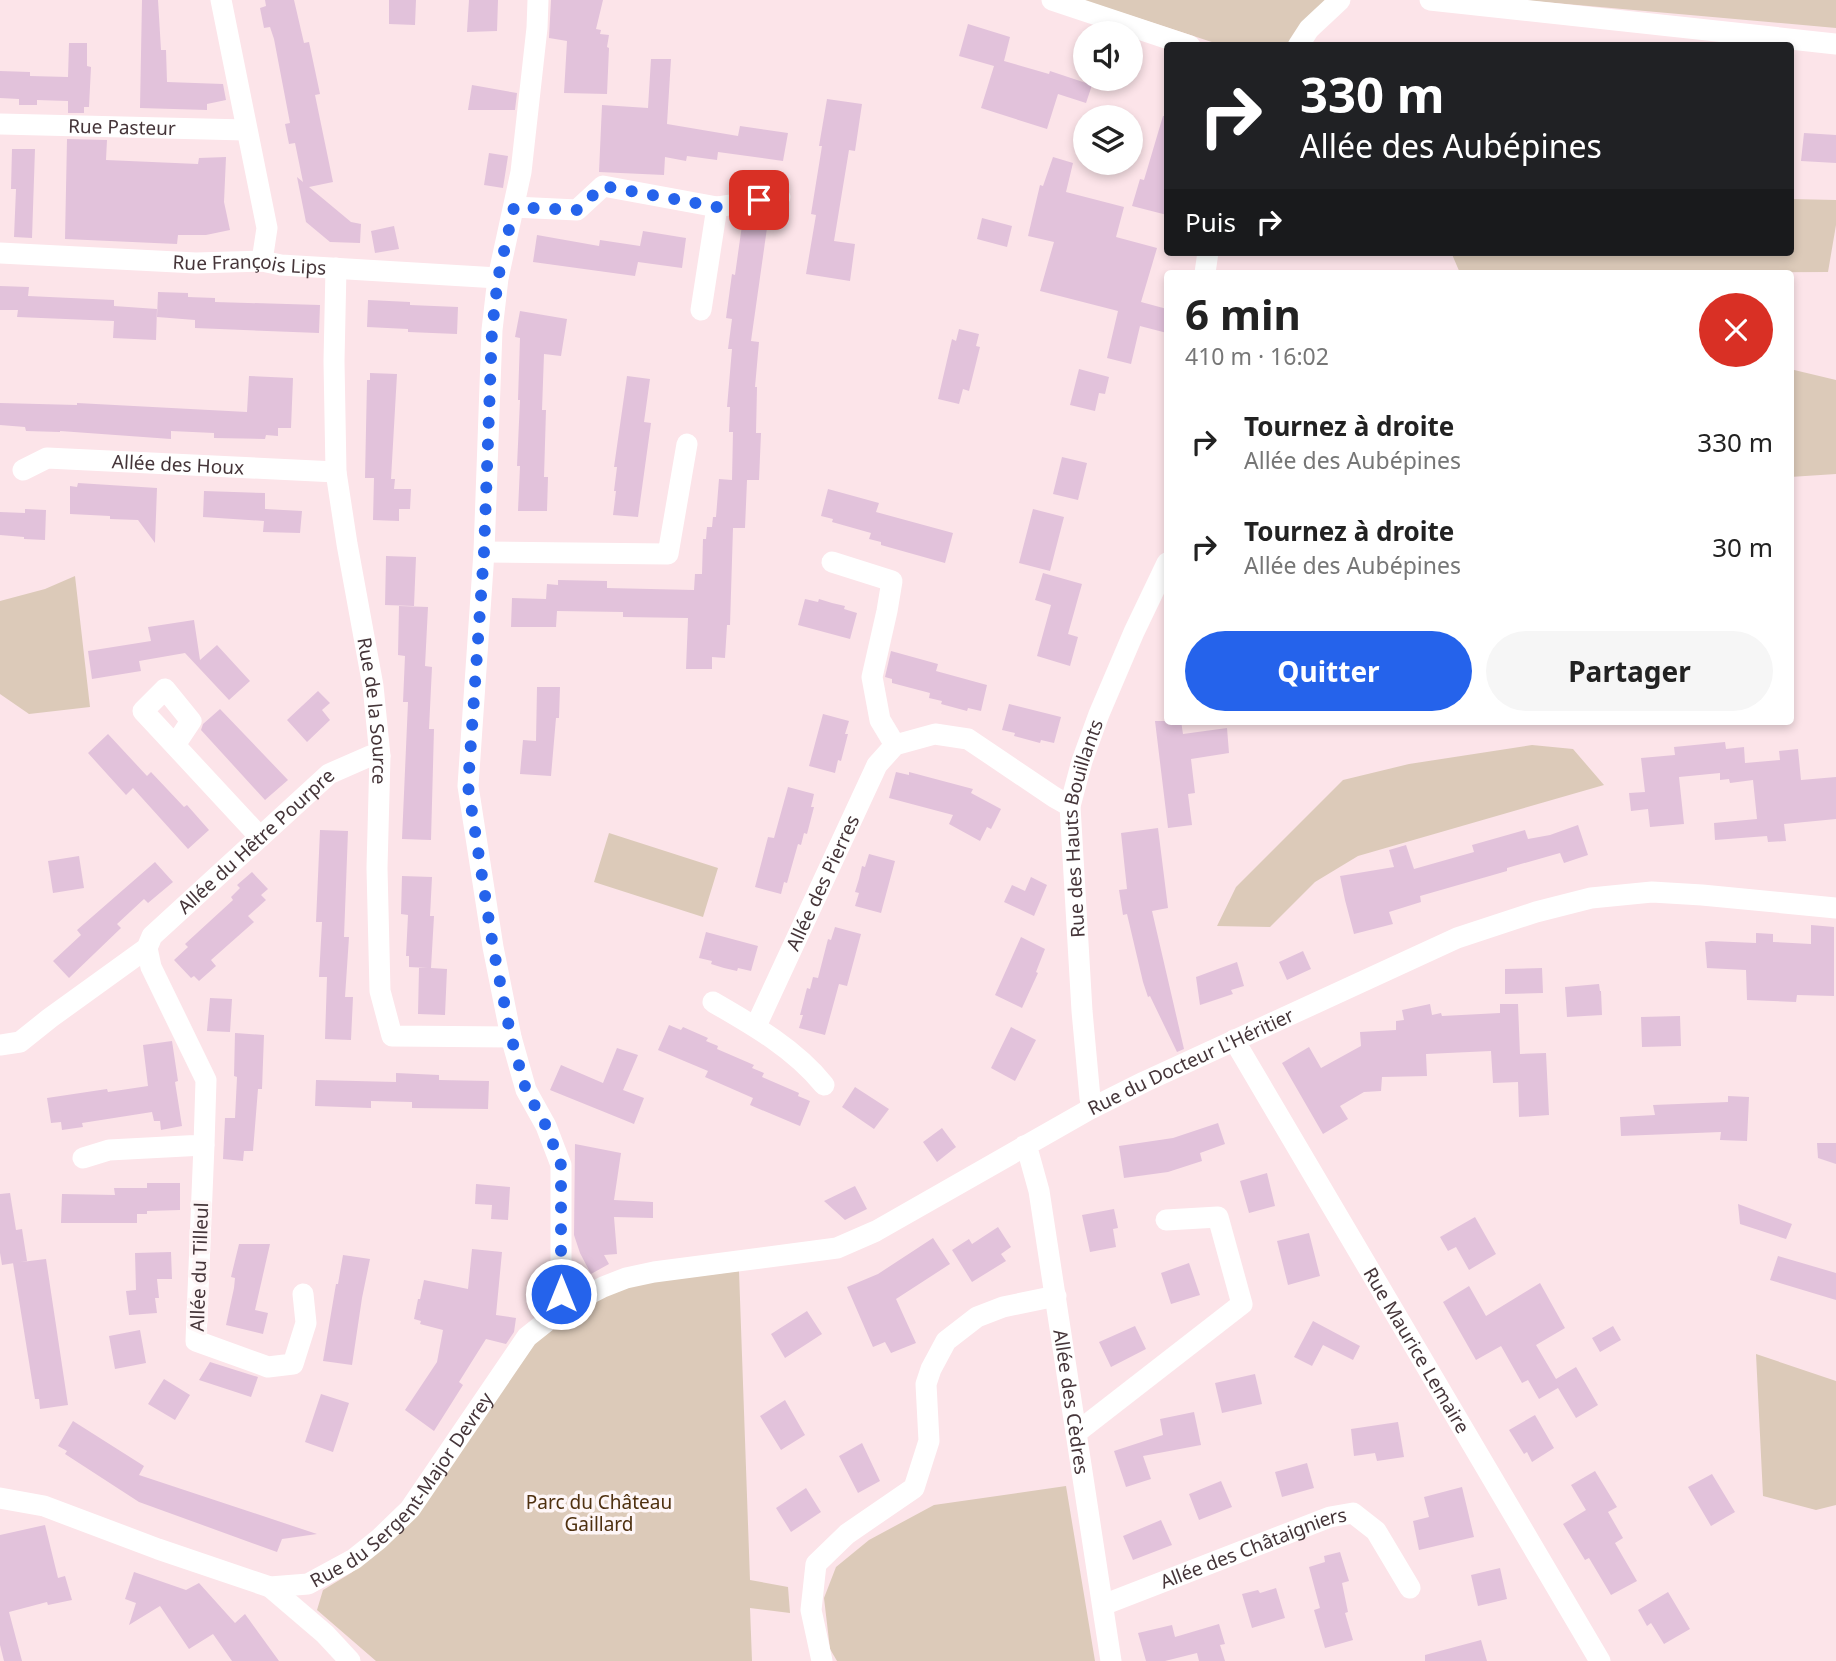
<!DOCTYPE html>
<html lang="fr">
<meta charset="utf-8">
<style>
body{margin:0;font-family:"Noto Sans",sans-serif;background:#f6f6f6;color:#222;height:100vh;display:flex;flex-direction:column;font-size:26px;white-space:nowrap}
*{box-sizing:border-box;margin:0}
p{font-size:23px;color:#767676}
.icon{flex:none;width:38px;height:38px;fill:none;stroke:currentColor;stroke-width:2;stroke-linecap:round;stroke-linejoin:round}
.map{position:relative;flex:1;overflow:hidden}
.details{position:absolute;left:1164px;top:270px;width:630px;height:455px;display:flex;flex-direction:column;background:#fff;border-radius:7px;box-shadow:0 4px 10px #0003}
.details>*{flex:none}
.top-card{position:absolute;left:1164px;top:42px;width:630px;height:214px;border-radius:7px;box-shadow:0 4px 10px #0003;background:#202124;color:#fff;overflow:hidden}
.controls{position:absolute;left:1073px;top:21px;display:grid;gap:14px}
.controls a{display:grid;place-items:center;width:70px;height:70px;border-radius:50%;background:#fff;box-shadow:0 4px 10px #0003;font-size:35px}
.pin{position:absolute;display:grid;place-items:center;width:60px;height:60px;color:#fff;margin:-30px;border-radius:14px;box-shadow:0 4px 10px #0006}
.me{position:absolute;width:77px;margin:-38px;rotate:0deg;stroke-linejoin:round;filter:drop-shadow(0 0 5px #0008)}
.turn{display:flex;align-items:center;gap:24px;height:147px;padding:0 21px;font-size:32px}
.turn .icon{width:91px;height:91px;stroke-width:2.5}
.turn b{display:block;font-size:49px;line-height:60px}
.then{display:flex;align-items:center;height:66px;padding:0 21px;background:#0003;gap:14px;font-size:26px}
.round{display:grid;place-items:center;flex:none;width:74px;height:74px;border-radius:37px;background:#f6f6f6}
.overview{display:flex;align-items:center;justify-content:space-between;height:119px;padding:0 21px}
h1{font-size:42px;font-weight:700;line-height:52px}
.button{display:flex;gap:14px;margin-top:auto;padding:14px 21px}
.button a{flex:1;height:80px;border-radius:42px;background:#2563eb;color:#fff;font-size:28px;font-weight:700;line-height:80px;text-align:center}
.button a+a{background:#f6f6f6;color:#222}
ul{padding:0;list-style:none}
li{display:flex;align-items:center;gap:21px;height:105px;padding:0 21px}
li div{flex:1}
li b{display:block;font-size:26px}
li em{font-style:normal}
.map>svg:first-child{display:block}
</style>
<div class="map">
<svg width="1836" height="1661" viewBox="0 0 1836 1661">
<rect width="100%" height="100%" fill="#fce4e9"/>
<path fill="#dccab9" d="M1083 0H1332L1288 46 1221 45Z
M1520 0H1836V28Z
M1790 199 1836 200V225L1828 272 1460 273 1451 252H1790Z
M1790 369 1836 380V474L1790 477Z
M75 576 90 707 29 714 0 694V601L45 589Z
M1532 745 1573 749 1604 785 1358 856 1315 882 1270 927 1217 926 1236 887 1343 780 1409 764Z
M609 833 718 868 703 917 594 882Z
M739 1271 750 1580 788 1587 790 1613 750 1608 752 1661H376L317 1610 323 1590 351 1573 389 1542 418 1514 535 1343 579 1310 628 1285Z
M1756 1354 1836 1381V1505L1816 1510 1763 1496Z
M1066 1486 1095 1661H837L830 1649 824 1598 836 1567 869 1540 934 1505Z"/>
<path fill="#e2c2db" d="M142 0H158L161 50H166L167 82 223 84 226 100 207 104V110L140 108Z
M265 0H294L304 43 309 42 320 94 315 95 333 182 309 187 351 222 361 224 360 243 330 242 306 222 297 177 303 182 295 143 289 144 285 124 290 123 274 39 270 27 264 28 260 8 266 6Z
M389 0H416L415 25 389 24Z
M469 0H498L497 31 467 32Z
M551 0H603L596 29 601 30 600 34 609 35 607 47 609 48 607 94 564 93 567 41 549 38Z
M968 24 1010 37 1004 61 1049 74 1050 71 1092 85 1086 103 1058 94 1047 129 981 108 994 66 959 56Z
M69 43H87V66L91 67 89 107H84V113H68V101L37 100V105H19V99L0 98V71L30 72V76L68 77Z
M651 59H671L667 124 738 136 740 126 788 133 783 161 718 152 717 160 687 156 686 161 665 157 664 175 599 172 602 105 648 108Z
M472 85 517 93 515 110H468Z
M827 99 862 104 855 151 849 150 834 241 855 244 850 281 806 274 816 215 811 214 822 146H819Z
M1163 116H1167V215L1132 206 1140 179 1144 180Z
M1804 133 1836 135V163L1801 161Z
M67 139 107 140 106 160 198 164 199 158 226 157 224 202 230 230 206 235H178L177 244 65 239Z
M12 149H35L32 238 14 237 16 189H11Z
M489 153 508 156 503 188 484 185Z
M1053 157 1073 163 1066 192 1124 207 1116 237 1157 248 1141 302 1167 309V333L1140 326 1131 364 1107 358 1118 311 1040 291 1054 242 1028 236 1040 185 1043 186Z
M982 218 1012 226 1007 247 977 239Z
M742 225 767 228 751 341 759 342 755 387H757L756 433H761L759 480H736H747L745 528H733L730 625H727L725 658 712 657V669H686L688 618 623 617V612L557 611 556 627H511L512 598 546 599 547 584 558 585V580L607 581V588L694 590 695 574H702L703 539H706L707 527H712L713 517H716L719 479 732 480 733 432H729L730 407H727L732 349H728L732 319 726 318 732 274 735 275Z
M394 226 399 249 375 253 371 231Z
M643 231 686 238 682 268 638 262 635 276 533 262 537 235 599 246 600 240 640 246Z
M0 286 29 287 28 296 114 300V306L157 309 156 340 113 338 114 321 17 317 18 310H0Z
M158 292 188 293V297L215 298V302L320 305 319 333 195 328V320L157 317Z
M368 300 410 302V305L458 307 457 334 408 332V329L367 327Z
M520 311 567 319 561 356 544 354 542 410H546L544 477H548L547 511H518L520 466H517L520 400H518L520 338 515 337Z
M959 329 979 334 976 346 980 347 969 391 963 389 959 404 938 399 952 339 956 341Z
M1079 369 1109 377 1105 394 1099 393 1095 411 1070 405Z
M370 373 397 374 391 479H395L394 489H411L410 509H399V521L373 520 374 478H365L367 380H370Z
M249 376 293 378 291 428H278V436L266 435 265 439 214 438V433L171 431V439L60 431V432L26 431 25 427 0 425V403L77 405V403L247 412Z
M627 376 650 379 644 422 651 423 638 517 613 515 616 491H614L617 467H614Z
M1062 457 1087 463 1078 500 1053 494Z
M78 483 157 488 155 543 138 520 110 519V516L70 514V486L77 487Z
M828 489 879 503 876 512 953 533 945 563 881 545V542L869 539 871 533 832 522 833 519 821 516Z
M204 491 265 493V511V509L302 511 300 533 263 532 264 521 203 517Z
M25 509 46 510 45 540 24 539V537L0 535V512L25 513Z
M1033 509 1064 517 1050 571 1019 563Z
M386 556 416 557 414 606 385 605Z
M1043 573 1082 584 1068 634 1078 637 1070 666 1037 656 1051 605 1035 600Z
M805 599 818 602 819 599 832 603 845 606 844 609 857 613 850 639 798 625Z
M399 606 428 607 425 666 432 667 429 729H434L431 840 402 839 408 702H403L405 656 398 655Z
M194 620 200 660 217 645 250 681 229 700 185 653 139 661 141 671 92 679 88 651 151 641 148 627Z
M891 651 938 664 936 671 987 685 981 711 968 708 967 711 941 704 942 701 929 698 930 693 892 683V679L885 677Z
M537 687H560L559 718H556L551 776 520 774 523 740 536 741Z
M318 691 330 703 322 710 330 720 307 742 287 720Z
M1009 704 1061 717 1054 743 1041 740 1040 743 1014 736 1015 733 1002 730Z
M220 709 288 780 265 800 201 730 203 724Z
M823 714 849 721 845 734H848L841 761 838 760 835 773 809 766Z
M1155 721H1181L1183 734 1227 728 1229 753 1191 759 1195 793 1188 794 1192 825 1168 828Z
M108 734 147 776 151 772 184 807 187 805 209 830 188 849 133 788 126 795 88 753Z
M1725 742 1726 749 1744 747 1745 763 1780 760 1779 751 1798 749 1801 780 1836 777V819L1784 824 1786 841 1768 842 1767 836 1715 840 1714 823 1757 819 1753 780 1730 783 1729 779 1720 780V773L1679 777 1684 824 1650 827 1648 809 1631 811 1629 793 1645 792 1641 758 1675 755 1674 747Z
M896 772 909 775V772L973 789 971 793 1001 809 991 829 987 827 980 841 949 824 953 815 889 798Z
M788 787 814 794 811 807H814L807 834 804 833 801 845 798 844 787 883 784 882 781 894 755 887 768 837 774 838Z
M1578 825 1588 855 1564 863 1560 853 1507 868V871L1420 896 1421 902 1389 912 1393 924 1354 934 1345 900 1340 876 1394 867 1389 850 1406 845 1414 869 1474 852 1472 845 1525 830 1528 839 1550 835Z
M1158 828 1168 908 1152 911 1184 1049 1177 1052 1150 996 1148 997 1143 982 1127 914 1123 915 1119 890 1127 889 1121 833Z
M320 830 348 831 344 937H349L345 997H353L351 1040 325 1039 327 977H319L322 922H316Z
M869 854 895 861 881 913 855 906 859 893 855 892 859 879 862 866 865 867Z
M79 856 84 888 53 893 48 861Z
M155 862 173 882 148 903 144 899 117 924 121 928 69 978 53 961 81 935 77 930Z
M252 872 268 889 261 895 266 900 248 916 254 922 211 960 216 966 199 981 194 976 191 978 174 960 188 947 185 944 233 900 231 897 240 888 237 885Z
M402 876 432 877 430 916H434L431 968 447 969 445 1015 418 1014 419 968H428L409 967V956H406L408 915 401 914Z
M1031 877 1047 885 1034 916 1004 902 1012 885 1025 891Z
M1811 925 1834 927V996L1797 995 1796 1002 1747 1000 1746 970 1707 968 1705 942 1711 941 1756 943V933L1773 934V942L1811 944Z
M835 927 861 934 847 986 839 984 825 1035 799 1028 803 1015H800L807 988 810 989 813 977 818 978 828 939 831 940Z
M706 932 758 946 751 971 738 968 737 971 724 968 711 964 712 961 699 958Z
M1021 937 1045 949 1036 972 1038 973 1022 1008 995 995Z
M1303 951 1311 969 1287 980 1279 962Z
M1237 962 1244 986 1231 990 1233 994 1200 1005 1196 977Z
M1542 968 1543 993 1505 994V969Z
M1599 984 1600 991H1601L1602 1015 1567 1017 1565 987Z
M210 998 232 999 230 1032 207 1031Z
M1430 1004 1432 1015 1441 1013 1442 1016 1500 1013V1004H1518L1520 1054 1546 1053 1549 1115 1519 1117 1518 1082 1493 1083 1491 1051 1426 1054 1427 1076 1382 1077 1381 1091 1364 1092 1340 1106 1348 1119 1323 1134 1282 1063 1309 1047 1321 1068 1361 1046 1360 1032 1396 1030V1021L1404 1020 1402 1010Z
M1680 1016 1681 1046 1642 1047 1641 1017Z
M669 1025 681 1030 683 1027 708 1038 706 1041 718 1046 717 1049 754 1065 752 1068 764 1073 762 1077 799 1093 798 1096 810 1101 800 1126 750 1105 753 1098 705 1077 708 1071 658 1050Z
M1011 1027 1036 1040 1015 1081 991 1068Z
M235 1033 264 1035 262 1089H258L253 1151H244L243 1161 223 1159 225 1118H235L237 1077 234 1076Z
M172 1041 178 1081 175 1082 182 1126 161 1130 160 1121H154L152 1112 82 1123 83 1127 62 1130 61 1122 51 1123 47 1098 107 1089 108 1092 148 1086 143 1045Z
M617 1048 638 1055 623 1090 644 1098 634 1124 550 1090 561 1065 603 1083Z
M396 1073 439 1075V1080L489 1081 488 1109 412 1108V1102L371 1101V1108L315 1106 316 1080 396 1082Z
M855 1087 889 1109 874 1129 842 1107Z
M1728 1096 1749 1097 1747 1141 1720 1140 1721 1132 1621 1136 1620 1117 1655 1115 1653 1105 1728 1102Z
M1218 1123 1225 1144 1200 1153 1202 1161 1168 1172 1124 1178 1119 1146 1173 1138Z
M942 1128 956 1147 937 1162 923 1142Z
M1817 1143H1836V1164L1818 1158Z
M575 1144 621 1153 614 1200 653 1202V1218L614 1217 617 1254 604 1255 609 1264 591 1274 580 1253 574 1235Z
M1267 1173 1275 1206 1249 1213 1240 1181Z
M147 1183H180V1210L147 1211V1214H137V1223H61L62 1194 115 1195 114 1188H147Z
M476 1184 510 1187 508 1220 491 1219 492 1205 475 1204Z
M855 1186 867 1209 845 1220 824 1201Z
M10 1193 16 1230 22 1229 27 1261 2 1265 0 1253V1194Z
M1738 1204 1792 1224 1786 1239 1740 1224Z
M1114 1209 1118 1228 1113 1229 1116 1247 1090 1252 1082 1215Z
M1475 1217 1496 1254 1469 1270 1456 1247 1448 1251 1440 1237Z
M998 1227 1011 1247 1001 1254 1006 1261 972 1282 952 1250 969 1239 972 1244Z
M1309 1233 1320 1276 1288 1285 1277 1241Z
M933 1238 950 1264 896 1299 916 1343 891 1353 885 1342 873 1347 847 1287 878 1274Z
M239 1244H270L255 1310 268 1313 263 1334 226 1325 234 1288 235 1278 231 1277Z
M472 1249 502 1252 496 1315 516 1318 514 1332 506 1344 486 1339 459 1382 463 1385 434 1431 405 1410 437 1362 443 1330 420 1324 421 1321 414 1319 418 1299H420L424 1280 468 1289Z
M171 1252 172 1279H157L159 1298H155L157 1313 129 1315 126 1291 136 1290 135 1253Z
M343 1255 370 1259 362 1298 352 1365 323 1361 336 1284H338Z
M1778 1256 1836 1273V1300L1770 1280Z
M46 1259 68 1405 40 1409 39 1399H35L13 1263Z
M1189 1263 1200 1295 1171 1304 1161 1273Z
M1540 1283 1565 1328 1536 1345 1556 1379 1576 1367 1598 1405 1576 1418 1558 1388 1539 1399 1528 1380 1522 1383 1501 1346 1476 1360 1443 1302 1469 1286 1486 1316Z
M807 1311 822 1334 785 1358 771 1334Z
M1313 1321 1360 1346 1353 1360 1323 1345 1312 1366 1294 1357Z
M1135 1326 1146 1349 1111 1367 1099 1342Z
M1613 1326 1621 1340 1600 1352 1592 1338Z
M140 1330 146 1363 115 1369 109 1336Z
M210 1362 258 1377 251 1397 199 1380Z
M1255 1374 1262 1404 1222 1413 1215 1383Z
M164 1379 190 1395 175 1420 148 1404Z
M321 1394 349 1403 333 1452 305 1442Z
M785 1400 805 1435 781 1450 760 1416Z
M1194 1412 1201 1445 1143 1456 1151 1479 1126 1487 1114 1451 1163 1435 1160 1419Z
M1535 1415 1554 1448 1532 1462 1527 1452 1524 1454 1509 1430Z
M73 1421 144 1466 139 1475 317 1534 282 1539 277 1552 139 1502 65 1454 67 1451 58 1446Z
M1398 1422 1404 1457 1377 1461 1375 1453 1354 1456 1351 1429Z
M862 1443 880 1481 858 1493 839 1456Z
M1307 1463 1314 1488 1282 1497 1275 1472Z
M1595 1471 1617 1507 1608 1512 1623 1538 1615 1543 1637 1581 1611 1595 1589 1558 1585 1560 1563 1524 1586 1510 1571 1485Z
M1712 1474 1735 1512 1711 1526 1688 1487Z
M1221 1481 1232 1507 1199 1520 1189 1494Z
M1462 1487 1474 1537 1419 1550 1413 1521 1429 1517 1424 1497Z
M806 1488 821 1512 791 1532 776 1508Z
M1161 1520 1172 1545 1133 1560 1123 1536Z
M45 1525 58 1578 65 1576 72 1600 48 1605 47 1602 9 1612 22 1661H4L0 1645V1535Z
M1340 1552 1349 1581 1342 1583 1348 1612 1345 1613 1353 1640 1325 1648 1314 1610 1320 1608 1309 1567 1325 1562 1324 1556Z
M1500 1568 1507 1599 1478 1606 1471 1575Z
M134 1572 186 1590 199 1583 235 1623 245 1614 279 1661H232L213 1634 189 1649 160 1606 129 1625 136 1603 125 1599Z
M1276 1588 1285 1618 1252 1628 1242 1594 1258 1590 1260 1593Z
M1668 1592 1690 1629 1664 1644 1651 1623 1647 1626 1638 1610Z
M1219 1624 1225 1644 1220 1645 1225 1661H1199L1197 1653 1165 1661H1146L1138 1633 1172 1625 1175 1637Z
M1481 1640 1487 1661H1425V1655Z"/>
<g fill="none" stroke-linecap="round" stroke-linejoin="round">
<g stroke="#fff" stroke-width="21">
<path d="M221 0 267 228 262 261"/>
<path d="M538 0 537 28 521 172 498 278 492 330 484 552 468 786 493 947 511 1037 526 1090 546 1126 561 1165V1294L566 1306"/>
<path d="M1052 0 1190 46"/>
<path d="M1430 0 1836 44"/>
<path d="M1298 46 1309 29 1340 0"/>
<path id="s1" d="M0 124 246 130"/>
<path d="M514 207 577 210 603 186 717 207 780 197"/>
<path id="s2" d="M0 253 196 263 262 261 281 265 498 278"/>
<path id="s3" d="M336 268 334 361 336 472 347 544 373 686 380 756 377 868 380 991 392 1036 511 1037"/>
<path d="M1205 273 1208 252"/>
<path d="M701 310 717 207"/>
<path id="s4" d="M23 470 47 458 336 472"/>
<path d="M484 552 668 554 687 444"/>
<path d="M832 562 892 581 887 611 872 677 880 720 895 745"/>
<path d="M175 745 191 721 165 689 143 711 260 837"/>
<path d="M713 1002C753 1025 795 1049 824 1085"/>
<path id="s5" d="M756 1026 877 765 895 745 935 734 968 739 1054 797 1070 806"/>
<path id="s6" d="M1234 1040 1600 1661"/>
<path id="s7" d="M0 1045 20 1042 50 1018 147 948 152 936 329 774 370 756H380"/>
<path id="s8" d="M1092 1108 1090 1098 1082 1011 1070 806 1082 761 1099 714 1134 632 1167 563"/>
<path d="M204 1145 196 1341 268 1367 293 1364 306 1323 303 1294"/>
<path id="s9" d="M1024 1146 1029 1155 1039 1191 1111 1661"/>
<path d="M83 1158 109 1150 204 1145 206 1080 151 967 147 948"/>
<path d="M1076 1433 1242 1304 1218 1217 1166 1220"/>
<path id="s10" d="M0 1498 44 1506 158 1549 270 1587 308 1584 354 1559 379 1539 410 1509 527 1337 566 1306 603 1287 626 1278 654 1272 837 1248 876 1231 1092 1108 1144 1082 1457 938 1536 912 1591 898 1652 892 1702 895 1836 908"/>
<path d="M270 1587 325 1634 350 1661"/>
<path id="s11" d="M1103 1605 1330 1517 1353 1513 1376 1531 1410 1588"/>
<path d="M822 1661 811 1610 816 1564 847 1534 914 1488 929 1441 926 1384 931 1369 946 1341 977 1317 1003 1307 1056 1296"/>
</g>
</g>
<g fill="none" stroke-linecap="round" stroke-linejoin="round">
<path stroke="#2563eb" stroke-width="12" stroke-dasharray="0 21.6" d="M561 1294V1165L546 1126 526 1090 511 1037 493 947 468 786 484 552 492 330 498 278 514 207 577 210 603 186 717 207 759 200"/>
</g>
<g text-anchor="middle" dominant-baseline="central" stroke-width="7" stroke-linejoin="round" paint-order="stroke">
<g font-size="19" fill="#453539" stroke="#fef6f7">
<text stroke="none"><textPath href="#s1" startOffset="122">Rue Pasteur</textPath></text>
<text stroke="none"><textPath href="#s2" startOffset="250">Rue François Lips</textPath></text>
<text stroke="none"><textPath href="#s4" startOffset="158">Allée des Houx</textPath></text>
<text stroke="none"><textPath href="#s3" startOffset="446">Rue de la Source</textPath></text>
<text stroke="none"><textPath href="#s8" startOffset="282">Rue des Hauts Bouillants</textPath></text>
<text stroke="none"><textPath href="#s7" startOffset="332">Allée du Hêtre Pourpre</textPath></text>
<text stroke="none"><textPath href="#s5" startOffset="158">Allée des Pierres</textPath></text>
<text stroke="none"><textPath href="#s10" startOffset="1388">Rue du Docteur L'Héritier</textPath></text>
<text transform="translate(199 1267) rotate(-88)">Allée du Tilleul</text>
<text stroke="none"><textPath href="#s6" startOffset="360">Rue Maurice Lemaire</textPath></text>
<text stroke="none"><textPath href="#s9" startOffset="261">Allée des Cèdres</textPath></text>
<text stroke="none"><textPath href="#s10" startOffset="458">Rue du Sergent-Major Devrey</textPath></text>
<text stroke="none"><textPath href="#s11" startOffset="161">Allée des Châtaigniers</textPath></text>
</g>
<g font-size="19" fill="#4e300f" stroke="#fef6f7">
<text x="599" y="1502">Parc du Château<tspan x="599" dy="22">Gaillard</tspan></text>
</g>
</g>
</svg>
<div class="controls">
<a><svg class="icon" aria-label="sound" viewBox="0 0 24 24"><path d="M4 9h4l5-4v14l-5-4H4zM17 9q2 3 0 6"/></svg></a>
<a><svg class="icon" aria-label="layers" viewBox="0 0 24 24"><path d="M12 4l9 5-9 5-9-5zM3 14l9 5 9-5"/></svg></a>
</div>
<div class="pin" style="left:759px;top:200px;background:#d93025"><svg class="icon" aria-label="arrive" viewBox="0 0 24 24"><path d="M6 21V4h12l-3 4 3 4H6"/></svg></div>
<svg class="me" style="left:561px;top:1294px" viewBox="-20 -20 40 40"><circle r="17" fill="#2563eb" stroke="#fff" stroke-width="3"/><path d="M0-11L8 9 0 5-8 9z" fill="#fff"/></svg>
<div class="top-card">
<div class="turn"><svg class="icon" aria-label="right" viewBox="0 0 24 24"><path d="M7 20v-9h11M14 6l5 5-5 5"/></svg><div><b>330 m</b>Allée des Aubépines</div></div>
<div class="then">Puis<svg class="icon" aria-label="right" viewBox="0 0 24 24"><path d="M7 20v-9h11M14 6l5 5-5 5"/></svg></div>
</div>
<section class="details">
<div class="overview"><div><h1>6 min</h1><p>410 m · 16:02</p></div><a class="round" style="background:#d93025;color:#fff"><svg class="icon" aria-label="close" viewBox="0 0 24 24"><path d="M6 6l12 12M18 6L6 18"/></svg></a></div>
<ul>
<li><svg class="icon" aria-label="right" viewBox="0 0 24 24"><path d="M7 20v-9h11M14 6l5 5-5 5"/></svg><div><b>Tournez à droite</b><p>Allée des Aubépines</p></div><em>330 m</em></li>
<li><svg class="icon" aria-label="right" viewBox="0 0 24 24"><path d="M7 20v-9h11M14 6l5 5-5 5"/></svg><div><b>Tournez à droite</b><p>Allée des Aubépines</p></div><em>30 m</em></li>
</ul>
<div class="button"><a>Quitter</a><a>Partager</a></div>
</section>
</div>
